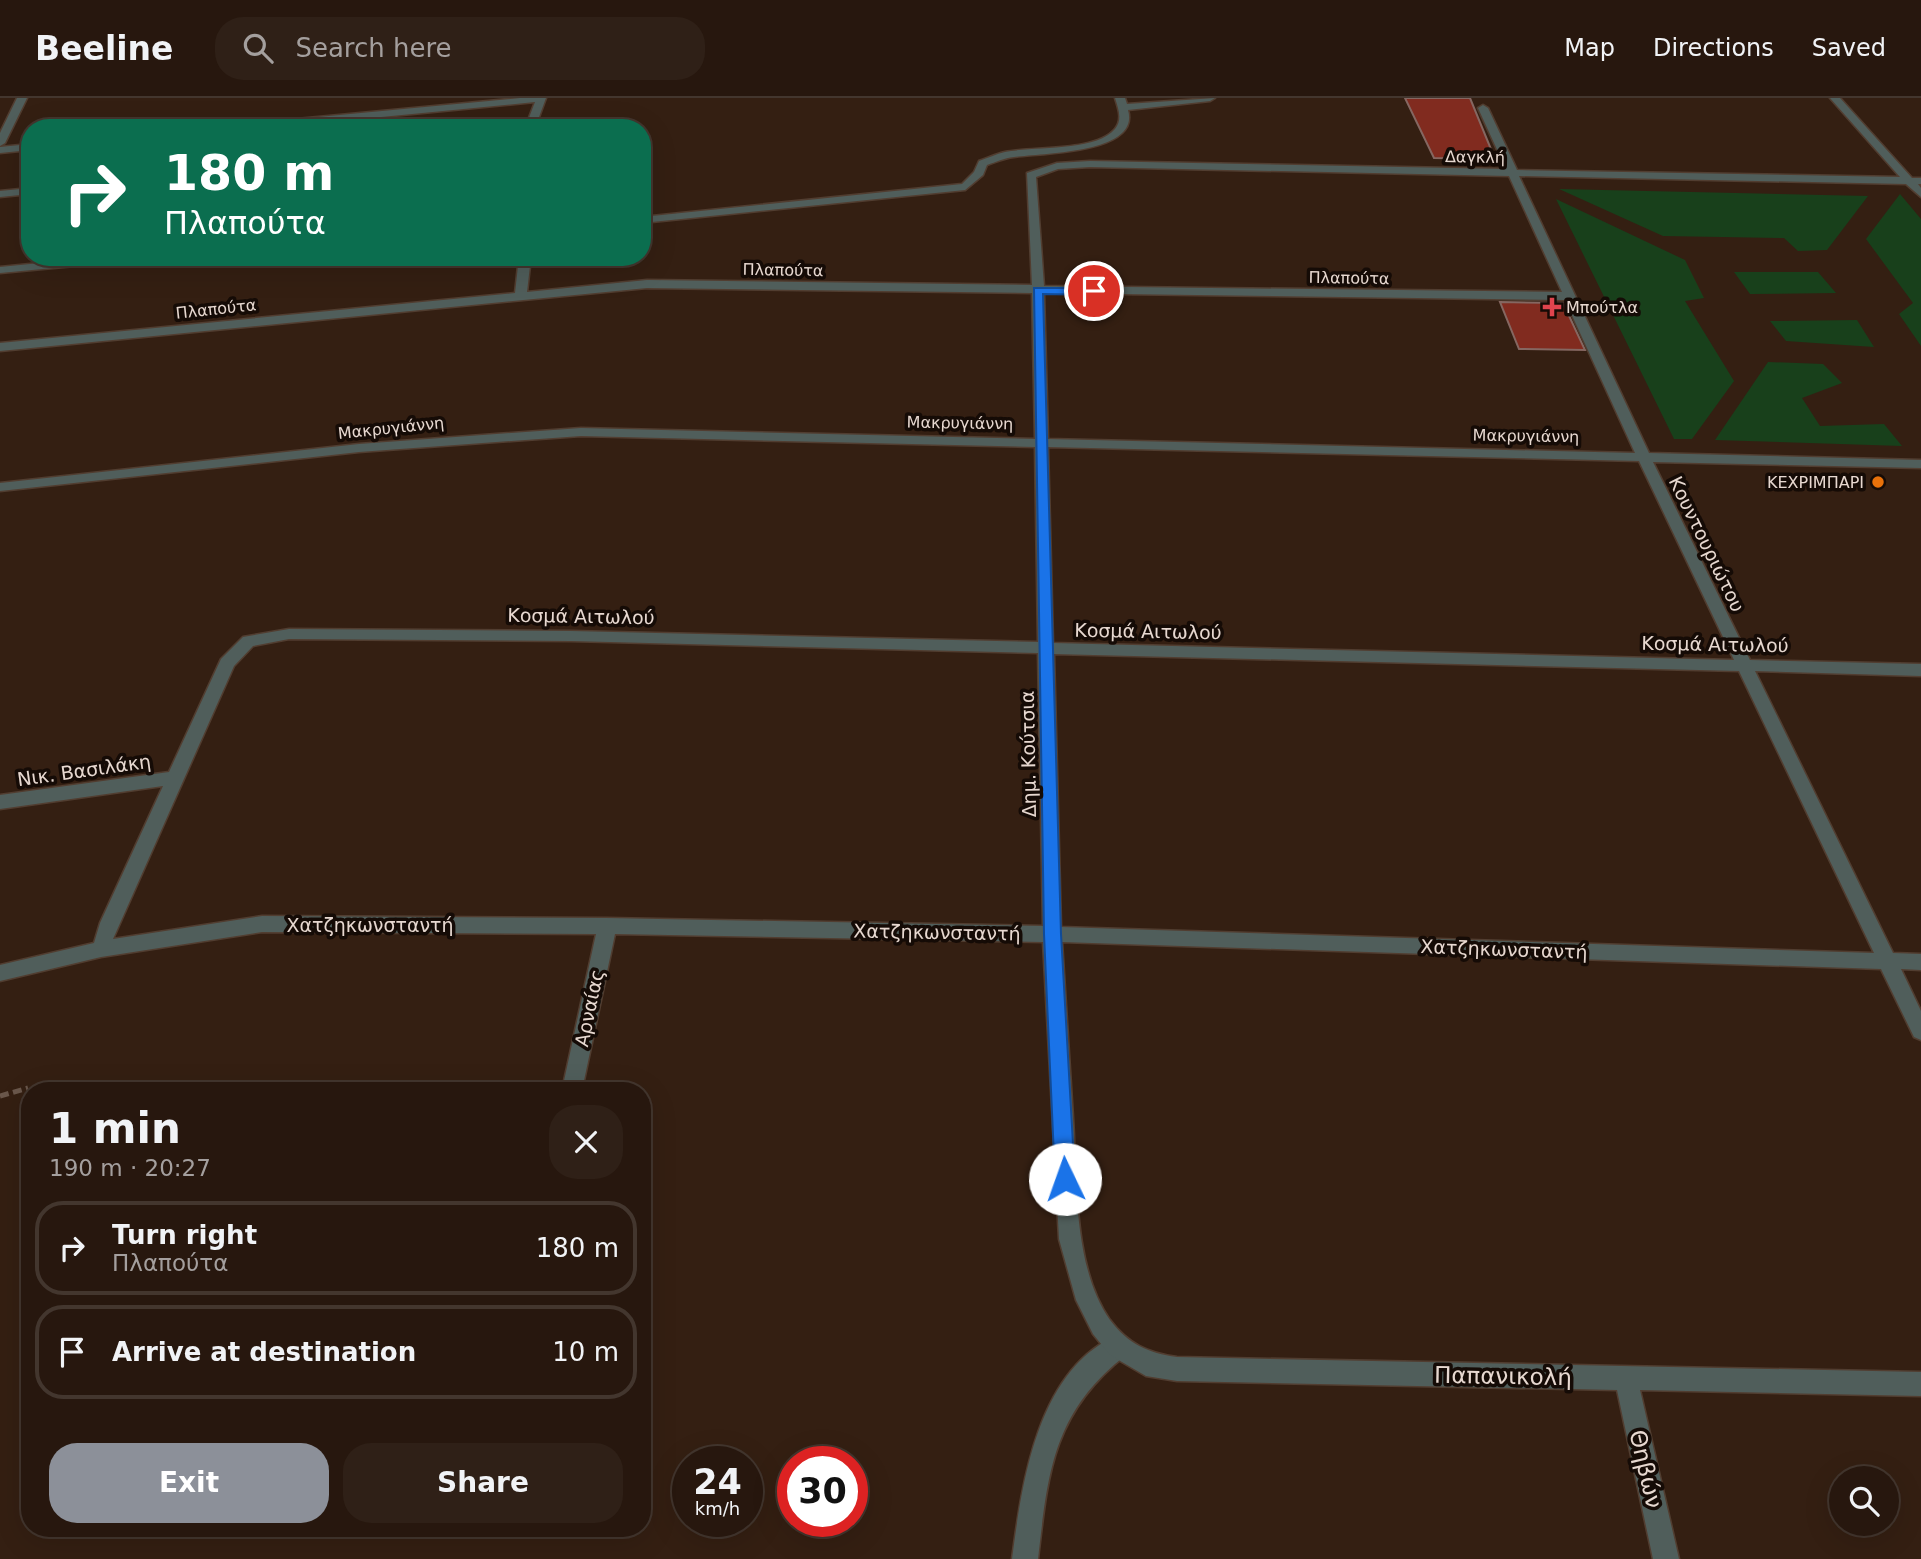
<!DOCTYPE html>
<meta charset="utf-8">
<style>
body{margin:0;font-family:"DejaVu Sans",sans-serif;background:#2f2017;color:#f1f3f6;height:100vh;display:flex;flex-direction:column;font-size:26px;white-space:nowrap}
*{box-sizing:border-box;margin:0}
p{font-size:23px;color:#a49f9e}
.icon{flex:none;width:38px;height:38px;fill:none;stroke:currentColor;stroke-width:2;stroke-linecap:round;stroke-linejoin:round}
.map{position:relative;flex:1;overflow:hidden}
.panel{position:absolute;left:21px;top:984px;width:630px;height:455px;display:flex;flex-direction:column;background:#27170e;border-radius:28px;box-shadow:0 7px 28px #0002,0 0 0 2px #43362e}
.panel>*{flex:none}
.top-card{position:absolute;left:21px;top:21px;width:630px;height:147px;border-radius:28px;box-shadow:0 7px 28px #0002,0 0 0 2px #43362e;background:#0b6e4f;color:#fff;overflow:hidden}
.tools{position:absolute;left:1829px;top:1368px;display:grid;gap:14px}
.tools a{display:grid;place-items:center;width:70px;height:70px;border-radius:50%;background:#27170e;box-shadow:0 7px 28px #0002,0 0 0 2px #43362e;font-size:35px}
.speed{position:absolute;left:672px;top:1348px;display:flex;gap:14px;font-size:35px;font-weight:700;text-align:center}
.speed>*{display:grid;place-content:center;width:91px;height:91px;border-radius:50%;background:#27170e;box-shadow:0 7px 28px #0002,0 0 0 2px #43362e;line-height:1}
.speed small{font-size:18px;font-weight:400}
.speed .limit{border:10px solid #d22;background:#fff;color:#111}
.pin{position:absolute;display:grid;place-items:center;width:60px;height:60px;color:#fff;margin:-30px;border:4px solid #fff;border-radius:50%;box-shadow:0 2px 7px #0007}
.me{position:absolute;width:77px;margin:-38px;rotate:357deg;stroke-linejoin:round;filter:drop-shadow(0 0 5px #0008)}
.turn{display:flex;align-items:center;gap:24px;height:147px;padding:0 28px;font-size:32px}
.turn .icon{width:91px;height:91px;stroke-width:2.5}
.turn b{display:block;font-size:49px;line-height:60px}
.round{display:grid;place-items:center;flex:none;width:74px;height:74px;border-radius:28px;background:#2f2017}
.summary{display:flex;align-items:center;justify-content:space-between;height:119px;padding:0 28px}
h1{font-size:42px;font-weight:600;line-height:52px}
.button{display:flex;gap:14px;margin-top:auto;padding:14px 28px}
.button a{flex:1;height:80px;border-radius:28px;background:#8c9099;color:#fff;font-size:28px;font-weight:600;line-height:80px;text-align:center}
.button a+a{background:#2f2017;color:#f1f3f6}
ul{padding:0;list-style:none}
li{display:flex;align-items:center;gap:21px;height:94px;margin:0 14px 10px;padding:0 14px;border:4px solid #43362e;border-radius:28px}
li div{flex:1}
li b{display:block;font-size:26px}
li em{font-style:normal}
header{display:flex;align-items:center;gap:42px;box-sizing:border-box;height:98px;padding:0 35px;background:#27170e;border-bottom:2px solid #43362e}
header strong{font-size:33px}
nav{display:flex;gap:38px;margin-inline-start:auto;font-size:24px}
.search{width:490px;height:63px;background:#2f2017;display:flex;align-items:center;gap:18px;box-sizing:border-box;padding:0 24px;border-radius:28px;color:#a49f9e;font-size:26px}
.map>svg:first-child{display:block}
</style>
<header>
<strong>Beeline</strong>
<div class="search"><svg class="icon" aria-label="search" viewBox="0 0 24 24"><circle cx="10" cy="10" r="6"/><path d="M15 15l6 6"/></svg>Search here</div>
<nav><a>Map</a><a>Directions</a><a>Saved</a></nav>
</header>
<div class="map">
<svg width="1921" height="1461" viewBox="0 0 1921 1461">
<rect width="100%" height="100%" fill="#341f12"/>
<path fill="#18401b" d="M1559 91 1868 98 1827 152 1798 153 1784 140 1663 138Z
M1900 96 1921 121V248L1899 216 1913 205 1866 141Z
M1556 101 1685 162 1704 200 1685 203 1734 283 1692 341H1674Z
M1734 174H1818L1836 195 1750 196Z
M1857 222 1874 249 1786 243 1770 223Z
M1768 264 1823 266 1842 285 1802 300 1820 328 1884 326 1902 348 1715 342Z"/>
<path fill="#812b1f" stroke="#856761" stroke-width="2" d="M1405 0H1470L1495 61 1434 60Z
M1500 204 1563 205 1585 252 1519 251Z"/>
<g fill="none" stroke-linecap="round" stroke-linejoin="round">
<defs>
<path id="lane" d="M1115 0H1125L1127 6 1215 0 1210 3 1128 12C1141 56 1039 55 1014 59 1004 60 996 64 987 67L983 77 965 92 642 125V119L962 86 974 74 979 63C988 60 996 56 1005 54 1033 48 1096 54 1115 31 1123 21 1118 10 1115 0Z
M1118 1237 1126 1241 1130 1249 1126 1257C1053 1314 1048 1374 1038 1461H1012C1022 1386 1037 1271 1118 1237Z"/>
<path id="street" d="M17 0H27L5 45 0 48V35Z
M520 0H546L535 30H525L535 4 268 30H229L234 27Z
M1830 0H1840L1912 80H1921V86H1918L1921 90V99L1906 86 1519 78 1649 355 1921 362V370L1653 364 1750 562 1921 566V578L1755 573 1893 855 1921 856V872L1901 871 1921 913V942L1914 939 1881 871 1062 844C1066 903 1069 961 1073 1020 1077 1081 1073 1170 1110 1222 1128 1246 1148 1255 1177 1259L1921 1274V1298L1640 1292 1679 1461H1653L1617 1292 1177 1283 1146 1278 1110 1257 1093 1236 1076 1202 1059 1141 1043 844 615 836 582 992H562L596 836 262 834 101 859 0 883V867L94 845 100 825 163 688 0 711V697L169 674 221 561 243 539 289 531 571 533 1038 544 1035 349 581 338 359 354 0 393V385L359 346 581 330 1035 341 1032 195 647 190 0 253V245L515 195 519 159H531L527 194 647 182 1032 187 1027 75 1057 65 1090 63 1506 71 1478 10 1483 7 1488 10 1517 72 1900 79ZM1090 69 1509 78 1562 194 1044 188 1036 79 1058 71ZM1044 195 1565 202 1635 355 1048 341ZM1048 349 1639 363 1734 562 1053 545ZM289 541 571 543 1038 555 1043 828 607 820 262 818 113 841 234 568 253 548ZM1054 556 1739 573 1874 855 1061 829Z
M30 46V52L0 55V49Z
M30 90V96L0 99V93Z
M100 159H145L139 162 0 175V169Z"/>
</defs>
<use href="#lane" stroke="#513d30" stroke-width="3"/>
<use href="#street" stroke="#513d30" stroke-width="3"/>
<path stroke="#6a574b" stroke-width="5" stroke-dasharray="9 4.5" stroke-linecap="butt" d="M0 998 28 990"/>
<use href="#lane" fill="#505e5b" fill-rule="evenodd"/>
<use href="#street" fill="#505e5b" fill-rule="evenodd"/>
</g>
<path fill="#1a73e8" stroke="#114b97" stroke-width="2" d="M1034 190H1094L1099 193 1094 197 1043 196 1061 836 1075 1081 1072 1087 1065 1090 1058 1087 1055 1081 1044 836Z"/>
<path fill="#e0444e" stroke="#150b06" stroke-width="2.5" d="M1548.5 198.5h7v7h7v7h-7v7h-7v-7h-7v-7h7z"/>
<circle fill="#e8710a" stroke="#150b06" stroke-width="2.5" cx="1878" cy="384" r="7"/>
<g text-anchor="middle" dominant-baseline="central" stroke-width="7" stroke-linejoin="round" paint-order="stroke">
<g font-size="16" fill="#e7d8d0" stroke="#150b06">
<text transform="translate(1475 59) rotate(1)">Δαγκλή</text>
<text transform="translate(783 172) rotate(1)">Πλαπούτα</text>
<text transform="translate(1349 180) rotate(1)">Πλαπούτα</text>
<text transform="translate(216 211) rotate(-6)">Πλαπούτα</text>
<text transform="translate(960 325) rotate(1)">Μακρυγιάννη</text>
<text transform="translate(391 330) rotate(-6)">Μακρυγιάννη</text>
<text transform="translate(1526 338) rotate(1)">Μακρυγιάννη</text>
</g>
<g font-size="16" fill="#e7d8d0" stroke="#150b06" text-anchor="start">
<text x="1566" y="209">Μπούτλα</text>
<text x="1864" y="384" text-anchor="end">ΚΕΧΡΙΜΠΑΡΙ</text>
</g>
<g font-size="19" fill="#e7d8d0" stroke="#150b06">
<text transform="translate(1707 446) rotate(64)">Κουντουριώτου</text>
<text transform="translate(581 518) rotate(1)">Κοσμά Αιτωλού</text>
<text transform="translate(1148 533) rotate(1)">Κοσμά Αιτωλού</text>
<text transform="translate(1715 546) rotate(1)">Κοσμά Αιτωλού</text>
<text transform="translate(1028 656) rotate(-91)">Δημ. Κούτσια</text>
<text transform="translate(84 672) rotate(-8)">Νικ. Βασιλάκη</text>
<text x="370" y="827">Χατζηκωνσταντή</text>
<text transform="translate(937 834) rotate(1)">Χατζηκωνσταντή</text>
<text transform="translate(1504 851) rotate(2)">Χατζηκωνσταντή</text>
<text transform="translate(589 910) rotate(-78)">Αρναίας</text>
</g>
<g font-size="23" fill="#e7d8d0" stroke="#150b06">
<text transform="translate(1503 1278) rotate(1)">Παπανικολή</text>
<text transform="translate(1646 1371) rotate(77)">Θηβών</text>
</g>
</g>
</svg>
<div class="tools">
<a><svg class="icon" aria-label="search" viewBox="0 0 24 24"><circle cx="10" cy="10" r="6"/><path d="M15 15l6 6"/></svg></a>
</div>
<div class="speed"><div>24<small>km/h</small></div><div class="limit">30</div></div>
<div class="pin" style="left:1094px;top:193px;background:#d93025"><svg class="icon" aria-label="arrive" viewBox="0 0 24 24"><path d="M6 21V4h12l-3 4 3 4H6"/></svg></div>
<svg class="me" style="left:1065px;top:1081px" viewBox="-20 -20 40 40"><circle r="19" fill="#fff"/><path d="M0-13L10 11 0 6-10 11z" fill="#1a73e8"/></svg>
<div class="top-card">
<div class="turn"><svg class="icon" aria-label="right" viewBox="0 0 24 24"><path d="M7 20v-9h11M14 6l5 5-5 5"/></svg><div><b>180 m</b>Πλαπούτα</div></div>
</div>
<section class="panel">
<div class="summary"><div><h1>1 min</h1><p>190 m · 20:27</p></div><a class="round"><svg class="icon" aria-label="close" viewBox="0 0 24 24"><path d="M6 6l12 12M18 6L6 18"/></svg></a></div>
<ul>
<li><svg class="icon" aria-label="right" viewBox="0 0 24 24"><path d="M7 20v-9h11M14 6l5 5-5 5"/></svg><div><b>Turn right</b><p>Πλαπούτα</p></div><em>180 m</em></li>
<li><svg class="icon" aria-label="arrive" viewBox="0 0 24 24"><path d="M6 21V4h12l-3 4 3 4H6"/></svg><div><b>Arrive at destination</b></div><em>10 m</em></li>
</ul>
<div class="button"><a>Exit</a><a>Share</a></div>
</section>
</div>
